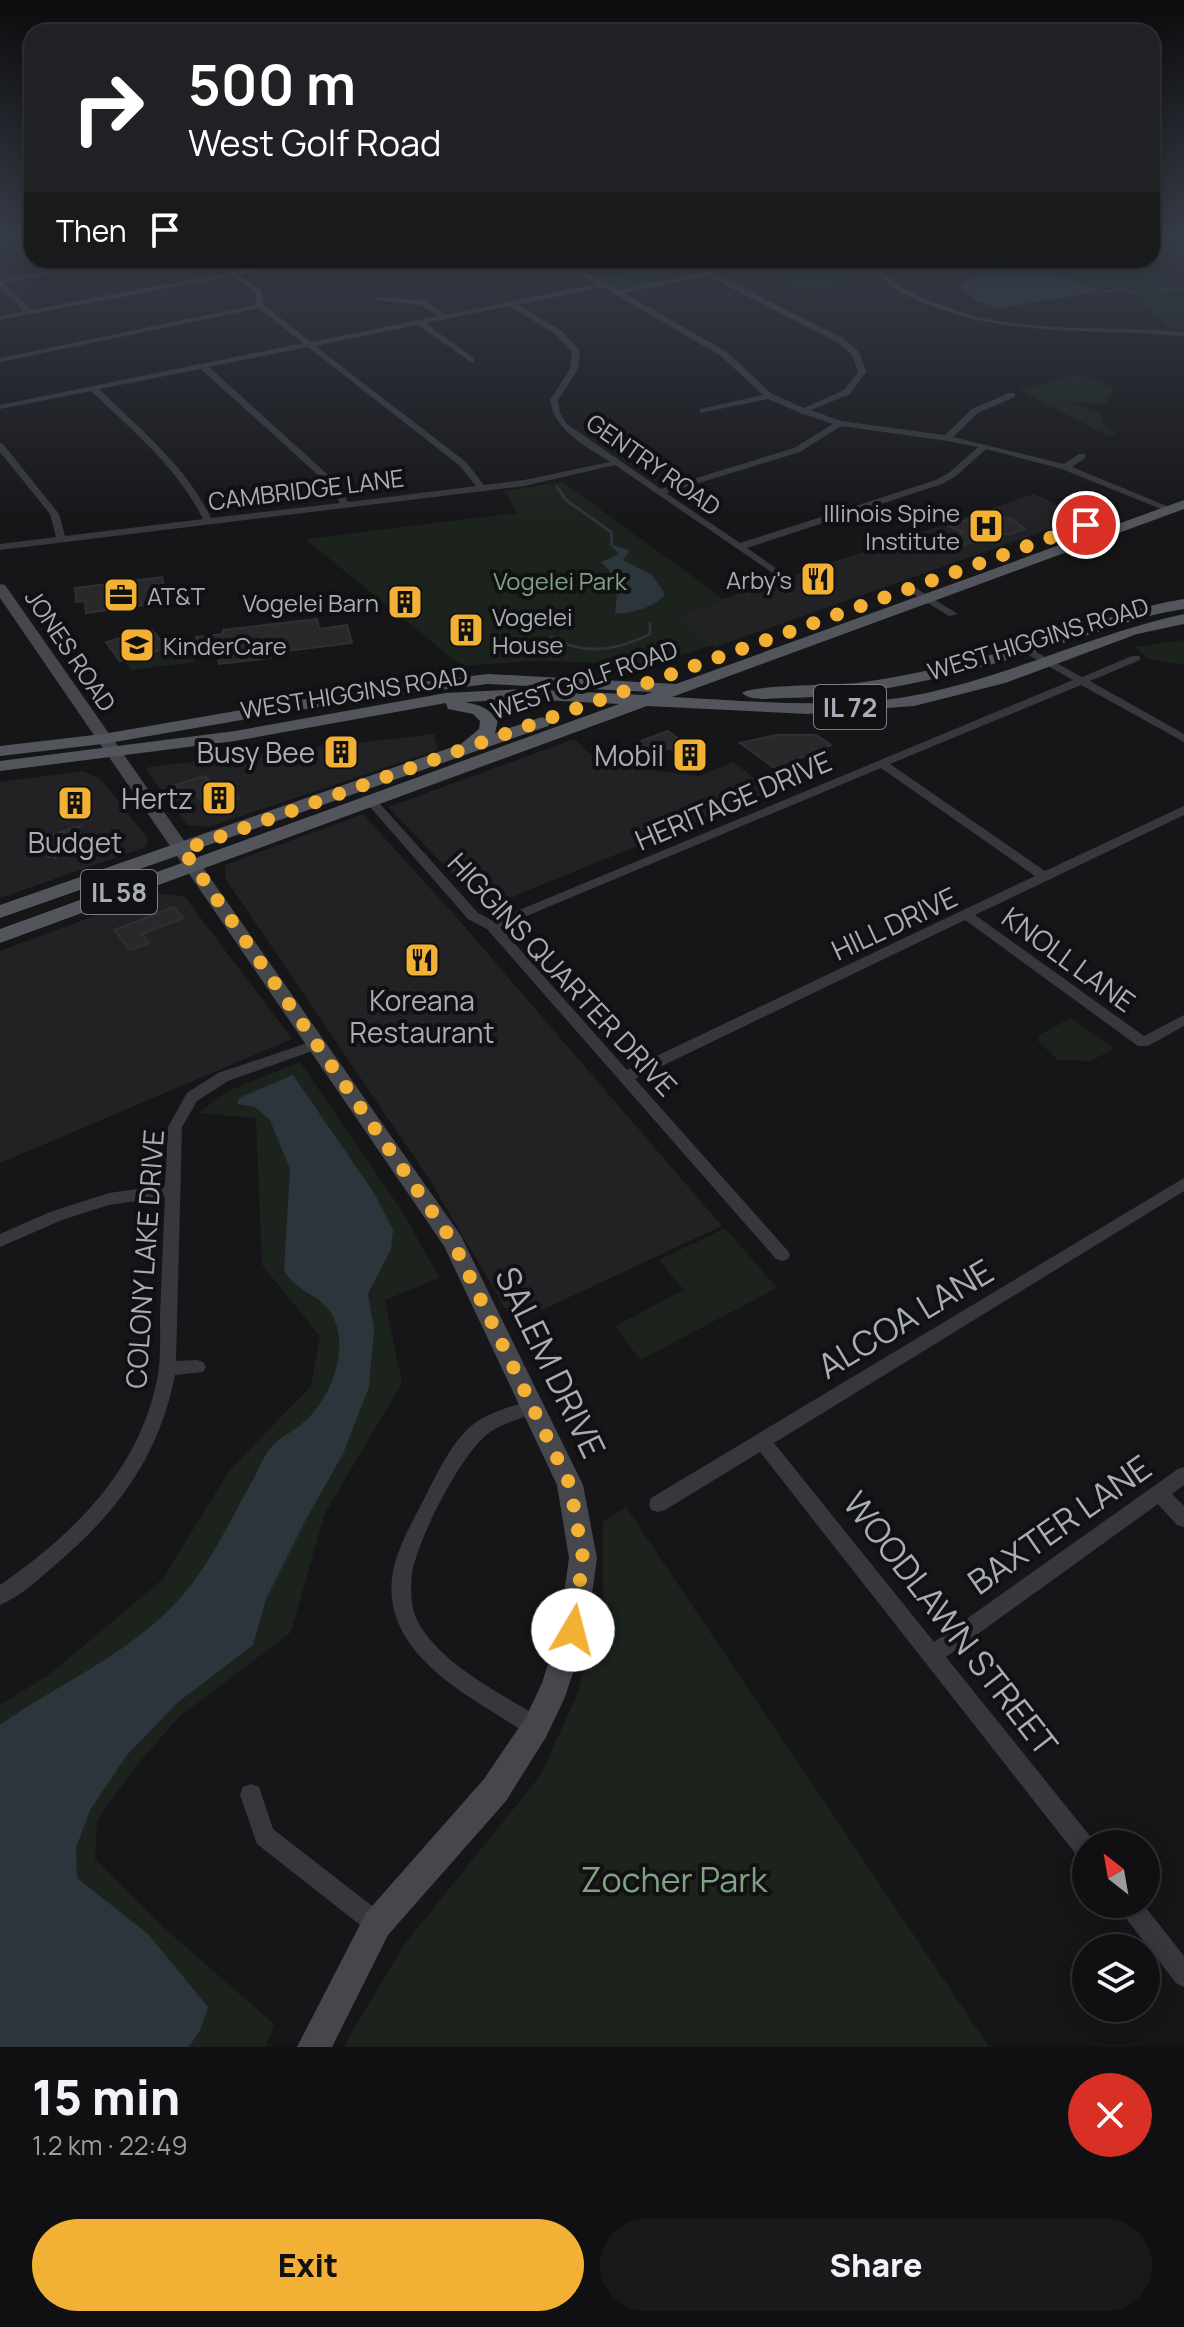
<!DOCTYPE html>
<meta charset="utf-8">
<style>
body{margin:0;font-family:Manrope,sans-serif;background:#19191b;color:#f1f3f6;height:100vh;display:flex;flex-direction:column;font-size:30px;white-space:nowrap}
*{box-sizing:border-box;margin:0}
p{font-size:26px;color:#9c9d9f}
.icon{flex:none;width:44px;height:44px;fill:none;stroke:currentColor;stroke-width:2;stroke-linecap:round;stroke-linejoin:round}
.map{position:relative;height:2047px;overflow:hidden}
.panel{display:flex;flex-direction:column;background:#101012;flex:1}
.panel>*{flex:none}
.guide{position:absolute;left:24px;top:24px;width:1136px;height:244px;border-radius:24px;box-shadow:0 4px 20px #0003,0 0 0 2px #303032;background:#202124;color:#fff;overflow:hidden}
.needle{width:52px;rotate:329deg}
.tools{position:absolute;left:1072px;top:1830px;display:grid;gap:16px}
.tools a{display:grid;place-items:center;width:88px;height:88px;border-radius:50%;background:#101012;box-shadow:0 4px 20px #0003,0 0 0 2px #303032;font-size:40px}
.pin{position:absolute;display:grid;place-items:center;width:68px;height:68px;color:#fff;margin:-34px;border:4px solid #fff;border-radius:50%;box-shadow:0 2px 8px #0007}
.me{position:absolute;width:88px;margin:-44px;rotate:8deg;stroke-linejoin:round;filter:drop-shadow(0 0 6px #0008)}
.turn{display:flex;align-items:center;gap:28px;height:168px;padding:0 32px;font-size:36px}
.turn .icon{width:104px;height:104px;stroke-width:2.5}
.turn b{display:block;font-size:56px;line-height:68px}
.then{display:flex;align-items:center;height:76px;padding:0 32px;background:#0003;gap:16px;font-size:30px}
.round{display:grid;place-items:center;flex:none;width:84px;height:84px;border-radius:42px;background:#19191b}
.summary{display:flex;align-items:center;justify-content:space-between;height:136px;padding:0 32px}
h1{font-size:48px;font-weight:800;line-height:60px}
.action{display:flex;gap:16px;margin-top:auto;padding:16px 32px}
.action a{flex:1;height:92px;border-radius:48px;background:#f2b134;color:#111;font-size:32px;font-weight:800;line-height:92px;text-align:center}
.action a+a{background:#19191b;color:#f1f3f6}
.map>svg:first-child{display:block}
</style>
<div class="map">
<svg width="1184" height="2047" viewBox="0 0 1184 2047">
<rect width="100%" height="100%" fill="#161618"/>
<path fill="#222225" d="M1034 494 1084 517 715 647 673 616Z
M434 734 438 750 209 827 187 825 147 771 149 767Z
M574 739 601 764 699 776 733 762 772 791 485 908 388 807Z
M83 771 101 779 148 839 146 847 0 898V782Z
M363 814 458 919 722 1226 514 1323 431 1182 225 878V865Z
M156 893 184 896 292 1039 0 1163V951Z"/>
<path fill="#1c231d" d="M1152 239H1168L1184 244V255L1134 267 1184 286V331L1164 327 1158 318 1139 303 1152 300C1121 290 1087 287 1058 271L1067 266 1068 260H1152Z
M740 260H863L871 277 806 291Z
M682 261 707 274 618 292 592 279Z
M1079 374 1115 388 1107 397 1106 404 1070 402 1099 413 1104 424 1117 433 1108 436 1019 390Z
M563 482 723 599 673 616 713 645 655 664 529 661 462 666 305 539 517 513 505 491Z
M175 638 196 662 131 670 124 660 166 649 162 642Z
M1184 640V665L1149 659 1135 647Z
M1071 1018 1114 1049 1090 1061 1058 1060 1038 1041 1039 1035Z
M300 1062 404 1214 439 1278 385 1300 402 1383 324 1515 291 1632 179 1717 136 1766 97 1820 95 1859 163 1927 274 2024 266 2047H0V1705L49 1675 163 1579 229 1471 311 1386 320 1336 262 1265 256 1118 199 1113 226 1092Z
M725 1228 777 1288 640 1360 615 1326 684 1290 659 1260Z
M626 1507 989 2047H346L351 2033 407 1941 540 1776 577 1695 603 1601V1522Z"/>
<path fill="#2c353c" d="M1015 268 1058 275 1102 291 999 308 977 301 960 288C968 269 996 269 1015 268Z
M608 543 630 551 623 560 652 575 665 594C658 606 629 615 615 613L617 596 613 592 617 588 612 583 617 579 601 562 619 554Z
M293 1075 374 1193 393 1230 391 1249 368 1294 374 1330 369 1387 343 1454 305 1521 266 1599 253 1645 177 1703 127 1755 90 1810 76 1848 77 1878 148 1934 208 2007 200 2030 189 2047H0V1725C65 1679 145 1648 194 1581 218 1549 235 1511 255 1476 260 1466 265 1453 273 1445 279 1438 290 1433 298 1427 325 1407 345 1364 338 1331 330 1293 302 1299 284 1271L290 1169 270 1120 255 1107 237 1104 239 1098Z"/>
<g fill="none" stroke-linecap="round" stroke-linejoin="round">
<path stroke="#2c353c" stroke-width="2" d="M1102 291 1184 290"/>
<path stroke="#2c353c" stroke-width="3" d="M557 487 566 500 611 532 612 543
M552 637C584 657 618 650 650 634V623"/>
</g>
<path fill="#29292c" stroke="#303034" stroke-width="2" d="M982 515 1010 518 1025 529 1011 534H995L948 551 934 543 963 533 949 526Z
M162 577 167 602 86 613 85 601 76 602 75 588Z
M317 619 319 629 347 625 352 643 270 653 271 658 219 664 216 646 197 649 196 637 223 634V630Z
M152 630 167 648 120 661 106 642Z
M668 731 700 755 685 760 670 748 651 755 636 743Z
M776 735H816L831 745 797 759 802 763 784 770 776 769 740 743Z
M205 776 218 792 230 788 239 798 209 809 193 791 182 795 175 785Z
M88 796V807L62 810 61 799Z
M80 826 55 858 48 857 42 843 49 836Z
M174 907 183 918 142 934 149 943 130 950 114 930Z"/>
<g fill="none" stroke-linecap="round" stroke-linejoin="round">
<path fill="#37383d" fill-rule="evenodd" d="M106 260H120L4 283 31 310 284 262 460 267 521 260H542L460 271 284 266 239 275 261 290 264 305 311 342 438 316 421 305 375 300 377 297 426 301 445 315 597 284 552 260H560L619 290 701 273 677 260H685L708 272 751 263 753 266 714 274 843 338 859 352 866 372 850 394 811 410 841 421 945 435 972 409 1009 393H1015V397L978 413 953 437 1064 464 1079 454H1085V458L1072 467 1174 509 1166 511 1062 469 986 449 956 476 942 484 747 548 783 573 785 575 780 578 615 465 524 486 0 550V544L56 537 50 514 0 452V443L3 444 59 514 65 536 203 519C178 468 132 430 91 391L0 409V405L303 343 259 308 0 362V358L256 305V292L232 276 0 320V316L24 311 0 287V280ZM707 276 837 342 852 355 858 372 844 390 804 408 772 394 727 352 624 293ZM603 287 721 356 763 395 700 409V413L768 399 800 413 833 424 794 448 661 489 567 424 560 413 558 400 578 369 580 351 562 331 518 305ZM510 306 556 335 572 351 570 369 550 400C555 432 585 445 610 462L524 480 484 485 466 462 315 346 418 325 471 362H474V358L425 323ZM308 347 460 466 476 486 348 502 337 483 209 367ZM201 369 330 486 340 503 211 518C186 466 140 429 99 389ZM841 426 947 441 978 447 950 472 936 480 740 543 666 493 800 452Z
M870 260H876C886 283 907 291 928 300 948 307 967 315 987 319 1051 332 1119 326 1184 332V336C1096 328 1011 338 927 304 903 294 880 285 870 260Z
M908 587H914L958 614 949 616 908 591Z
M1027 647 1082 677 1132 656H1140V660L1090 681 1184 734V742L1081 685 890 764 1045 871 1184 806V815L975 915 1144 1036 1184 1015V1026L1148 1046H1138L965 920 635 1079 788 1251 790 1255 788 1259 782 1261 776 1259 487 929 468 919 363 799 365 796H373L478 913 493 921 1073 680 1023 652V648ZM881 768 1035 876 627 1070 500 927Z
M316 1040 323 1045 321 1048 228 1081 197 1101 182 1127 176 1361 197 1360 203 1362 206 1367 203 1372 175 1375C159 1456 118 1512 55 1565 39 1579 20 1597 0 1605V1585C75 1533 141 1468 158 1375 161 1355 160 1334 160 1314 162 1275 163 1236 165 1197L109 1205 62 1220 0 1247V1234L50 1212 109 1193 165 1185 168 1127 187 1093 218 1073Z
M1184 1178V1191L774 1443 934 1642 1178 1469 1184 1467V1485L1172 1494 1184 1506V1527L1177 1525 1158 1504 946 1657 1094 1841 1095 1844H1086V1860L1078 1857 760 1452 665 1510 658 1512 651 1510 649 1504 651 1498Z
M532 1400 538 1402 541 1407 538 1412C520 1419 497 1424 483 1438 457 1463 418 1538 412 1574 410 1589 411 1608 418 1622 442 1666 503 1694 543 1720L546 1727 543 1734 536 1737C519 1730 504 1719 488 1709 442 1680 385 1641 392 1578 395 1551 412 1523 424 1499 437 1474 452 1440 475 1423 492 1411 513 1406 532 1400Z
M251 1784 259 1787 273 1829 385 1916 388 1924 385 1932 377 1935 369 1932 257 1844 240 1795 243 1787Z
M1118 1904H1143L1184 1956V1987L1176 1983 1121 1912Z"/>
<path fill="#45474d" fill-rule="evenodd" d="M0 584 5 585 461 1236 583 1485 597 1558 587 1630 565 1697 546 1737 506 1801 388 1935 332 2047H297L366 1913 484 1779 526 1717 542 1683 559 1630 569 1558 557 1485 444 1246 0 598Z"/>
<path fill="#53555c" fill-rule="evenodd" d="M1184 500V509L672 697C749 701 840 710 916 695 1008 677 1092 634 1184 614V624L1137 634 1005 683 914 706 807 714 647 706 0 943V929L619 704 523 699 465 702C480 705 488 708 498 720L495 733 542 717 551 722 548 726 0 918V905L461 744 479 729 480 721 473 714 448 709 446 703 235 741 0 771V761L235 731 446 693 523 689 644 695 652 692 488 684 358 700 103 744 0 756V746L103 734 358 690 488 674 676 684Z
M1184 599V609C1141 615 1101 632 1060 644 970 672 878 697 783 698 771 698 752 702 742 693 750 685 838 685 857 683 924 674 990 656 1054 636 1097 622 1139 606 1184 599Z"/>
</g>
<linearGradient id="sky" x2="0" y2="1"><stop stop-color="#0c0c0d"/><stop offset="0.45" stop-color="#363c48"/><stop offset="1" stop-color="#363c48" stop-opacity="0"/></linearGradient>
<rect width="1184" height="526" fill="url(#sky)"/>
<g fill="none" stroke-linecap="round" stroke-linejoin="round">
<path stroke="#f2b134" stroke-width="14" stroke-dasharray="0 25.2" d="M573 1630 583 1558 570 1485 453 1242 183 850 1086 525"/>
</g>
<defs>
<symbol id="hospital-square" viewBox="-11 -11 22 22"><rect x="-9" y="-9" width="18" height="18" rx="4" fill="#f2b134" stroke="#111113"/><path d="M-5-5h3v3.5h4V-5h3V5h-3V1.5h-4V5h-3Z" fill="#111"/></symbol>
<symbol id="restaurant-square" viewBox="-11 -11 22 22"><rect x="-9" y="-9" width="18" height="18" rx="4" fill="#f2b134" stroke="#111113"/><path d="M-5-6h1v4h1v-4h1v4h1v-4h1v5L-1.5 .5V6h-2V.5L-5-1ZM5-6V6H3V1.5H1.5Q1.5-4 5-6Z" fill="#111"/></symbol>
<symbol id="office-square" viewBox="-11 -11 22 22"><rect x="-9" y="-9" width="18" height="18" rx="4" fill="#f2b134" stroke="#111113"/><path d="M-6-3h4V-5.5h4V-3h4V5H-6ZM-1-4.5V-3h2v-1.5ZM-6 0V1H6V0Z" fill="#111"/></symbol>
<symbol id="building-square" viewBox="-11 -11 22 22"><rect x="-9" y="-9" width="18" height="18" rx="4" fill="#f2b134" stroke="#111113"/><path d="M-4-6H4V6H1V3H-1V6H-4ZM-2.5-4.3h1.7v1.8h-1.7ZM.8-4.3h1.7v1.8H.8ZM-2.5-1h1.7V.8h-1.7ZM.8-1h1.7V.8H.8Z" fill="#111"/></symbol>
<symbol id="school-square" viewBox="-11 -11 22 22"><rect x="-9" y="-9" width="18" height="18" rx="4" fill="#f2b134" stroke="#111113"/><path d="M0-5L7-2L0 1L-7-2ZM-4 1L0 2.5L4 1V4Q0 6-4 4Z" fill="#111"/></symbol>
</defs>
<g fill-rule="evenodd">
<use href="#hospital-square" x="966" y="506" width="40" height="40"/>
<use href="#restaurant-square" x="798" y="559" width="40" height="40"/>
<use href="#office-square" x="101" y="575" width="40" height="40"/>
<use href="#building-square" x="385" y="582" width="40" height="40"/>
<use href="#building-square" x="446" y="610" width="40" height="40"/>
<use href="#school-square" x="117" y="625" width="40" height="40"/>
<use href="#building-square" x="321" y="732" width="40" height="40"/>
<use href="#building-square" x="670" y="735" width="40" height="40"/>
<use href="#building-square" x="199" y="778" width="40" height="40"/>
<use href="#building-square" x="55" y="783" width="40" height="40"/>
<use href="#restaurant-square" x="402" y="940" width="40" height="40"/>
</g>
<g text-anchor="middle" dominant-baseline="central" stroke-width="8" stroke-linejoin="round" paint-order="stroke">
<g font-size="24" fill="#a8adb8" stroke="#111113">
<text transform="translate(654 464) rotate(35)">GENTRY ROAD</text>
<text transform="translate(306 489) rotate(-7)">CAMBRIDGE LANE</text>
<text transform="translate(1038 638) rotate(-17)">WEST HIGGINS ROAD</text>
<text transform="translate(71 650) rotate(56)">JONES ROAD</text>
<text transform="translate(584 679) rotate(-19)">WEST GOLF ROAD</text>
<text transform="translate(354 692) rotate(-9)">WEST HIGGINS ROAD</text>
</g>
<g font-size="24" fill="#a8adb8" stroke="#111113" text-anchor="end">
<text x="960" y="512">Illinois Spine<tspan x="960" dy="28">Institute</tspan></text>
<text x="792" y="579">Arby's</text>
<text x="147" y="595" text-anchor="start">AT&amp;T</text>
<text x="379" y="602">Vogelei Barn</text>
<text x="492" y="616" text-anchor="start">Vogelei<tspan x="492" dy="28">House</tspan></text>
<text x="163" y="645" text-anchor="start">KinderCare</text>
</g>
<g font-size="24" fill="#7fa381" stroke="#111113">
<text x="560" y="580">Vogelei Park</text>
</g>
<g fill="#111113" stroke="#7b7e86" stroke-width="2">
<rect x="814" y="685" width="72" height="44" rx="6"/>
<rect x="81" y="870" width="76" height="44" rx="6"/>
</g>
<g font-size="26" font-weight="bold" fill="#a8adb8">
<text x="850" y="707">IL 72</text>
<text x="119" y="892">IL 58</text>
</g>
<g font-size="28" fill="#a8adb8" stroke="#111113" text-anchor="end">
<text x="315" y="752">Busy Bee</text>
<text x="664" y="755">Mobil</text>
<text x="193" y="798">Hertz</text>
<text x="75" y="842" text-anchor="middle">Budget</text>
<text x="422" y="1000" text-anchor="middle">Koreana<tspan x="422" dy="32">Restaurant</tspan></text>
</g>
<g font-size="28" fill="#a8adb8" stroke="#111113">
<text transform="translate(733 800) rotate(-23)">HERITAGE DRIVE</text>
<text transform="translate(894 923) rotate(-25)">HILL DRIVE</text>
<text transform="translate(1069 959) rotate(36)">KNOLL LANE</text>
<text transform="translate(563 974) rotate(47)">HIGGINS QUARTER DRIVE</text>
<text transform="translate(144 1259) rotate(-86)">COLONY LAKE DRIVE</text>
</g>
<g font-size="34" fill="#a8adb8" stroke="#111113">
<text transform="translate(905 1318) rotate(-31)">ALCOA LANE</text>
<text transform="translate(551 1362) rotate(64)">SALEM DRIVE</text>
<text transform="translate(1059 1524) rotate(-35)">BAXTER LANE</text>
<text transform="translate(951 1623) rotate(52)">WOODLAWN STREET</text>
</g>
<g font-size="34" fill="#7fa381" stroke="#111113">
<text x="674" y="1879">Zocher Park</text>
</g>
</g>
</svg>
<div class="tools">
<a><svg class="needle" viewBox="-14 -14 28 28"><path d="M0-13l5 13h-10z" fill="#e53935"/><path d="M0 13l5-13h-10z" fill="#9c9d9f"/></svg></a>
<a><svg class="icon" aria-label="layers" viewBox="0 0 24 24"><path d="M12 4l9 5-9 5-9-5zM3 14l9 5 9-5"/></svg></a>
</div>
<div class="pin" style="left:1086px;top:525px;background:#d93025"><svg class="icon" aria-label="arrive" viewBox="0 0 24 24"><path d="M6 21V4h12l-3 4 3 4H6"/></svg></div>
<svg class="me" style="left:573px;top:1630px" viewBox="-20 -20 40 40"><circle r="19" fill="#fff"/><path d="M0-13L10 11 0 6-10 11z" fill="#f2b134"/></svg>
<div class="guide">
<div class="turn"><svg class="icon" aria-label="right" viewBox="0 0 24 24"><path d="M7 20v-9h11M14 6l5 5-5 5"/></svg><div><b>500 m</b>West Golf Road</div></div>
<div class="then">Then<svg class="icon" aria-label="arrive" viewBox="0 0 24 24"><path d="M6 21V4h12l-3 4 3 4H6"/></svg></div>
</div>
</div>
<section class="panel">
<div class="summary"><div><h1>15 min</h1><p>1.2 km · 22:49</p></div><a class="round" style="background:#d93025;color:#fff"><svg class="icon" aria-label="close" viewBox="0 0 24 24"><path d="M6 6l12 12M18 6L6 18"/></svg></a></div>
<div class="action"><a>Exit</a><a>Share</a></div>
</section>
